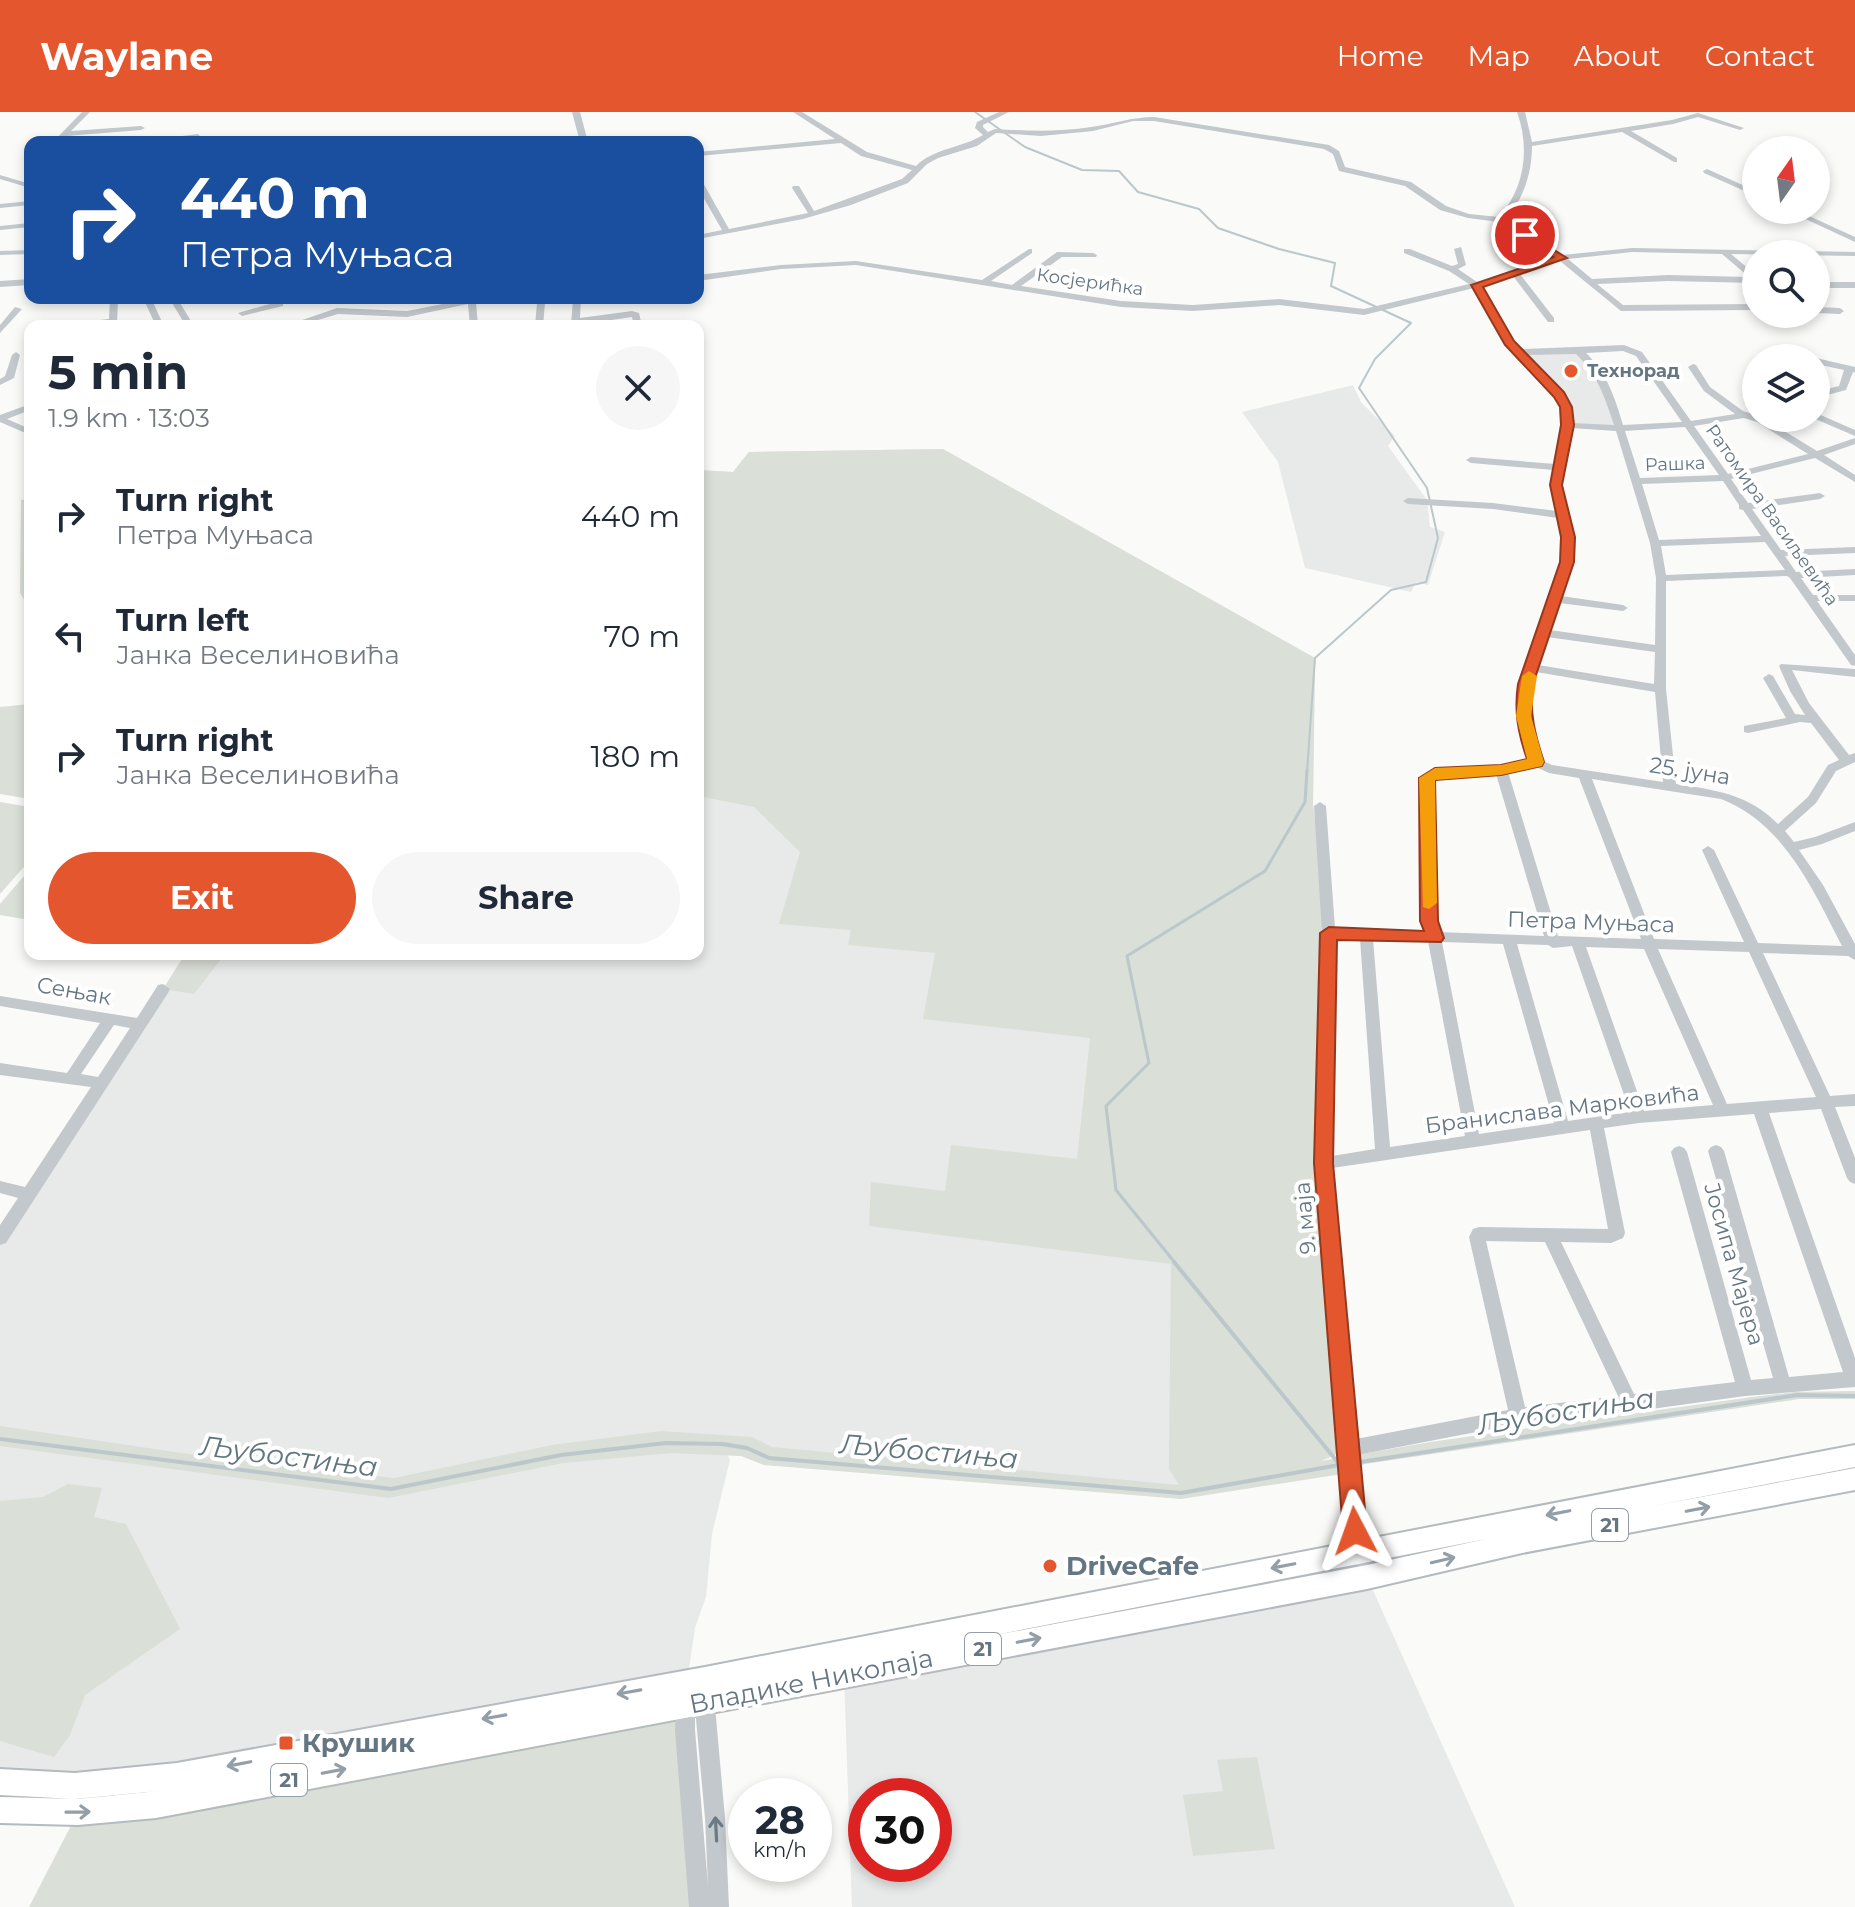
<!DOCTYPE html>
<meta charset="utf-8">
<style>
body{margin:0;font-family:Montserrat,sans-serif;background:#f6f6f7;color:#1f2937;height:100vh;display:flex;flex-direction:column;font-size:30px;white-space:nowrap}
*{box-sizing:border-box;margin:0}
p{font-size:26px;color:#747a83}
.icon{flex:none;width:44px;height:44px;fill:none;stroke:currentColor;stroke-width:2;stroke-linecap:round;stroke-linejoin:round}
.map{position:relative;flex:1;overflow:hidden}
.sheet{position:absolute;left:24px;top:208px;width:680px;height:640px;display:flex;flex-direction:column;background:#fff;border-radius:16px;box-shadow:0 4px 12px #0003}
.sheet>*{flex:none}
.hud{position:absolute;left:24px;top:24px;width:680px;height:168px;border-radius:16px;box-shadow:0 4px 12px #0003;background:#1a4fa0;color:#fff;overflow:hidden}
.needle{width:52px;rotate:14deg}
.tools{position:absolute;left:1742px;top:24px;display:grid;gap:16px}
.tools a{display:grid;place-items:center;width:88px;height:88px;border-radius:50%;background:#fff;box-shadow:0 4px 12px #0003;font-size:40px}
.speed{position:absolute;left:728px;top:1666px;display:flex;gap:16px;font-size:40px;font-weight:700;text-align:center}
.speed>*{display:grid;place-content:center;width:104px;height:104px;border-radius:50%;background:#fff;box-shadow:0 4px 12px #0003;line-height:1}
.speed small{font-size:20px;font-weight:400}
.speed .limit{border:12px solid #d22;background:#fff;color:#111}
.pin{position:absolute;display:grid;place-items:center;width:68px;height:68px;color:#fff;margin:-34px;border:4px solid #fff;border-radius:50%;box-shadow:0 2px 8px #0007}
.me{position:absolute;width:88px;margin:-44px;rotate:356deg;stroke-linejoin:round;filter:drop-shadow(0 0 6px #0008)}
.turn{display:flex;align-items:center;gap:28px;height:168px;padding:0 24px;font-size:36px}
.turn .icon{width:104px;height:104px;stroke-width:2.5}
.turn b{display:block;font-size:56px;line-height:68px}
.round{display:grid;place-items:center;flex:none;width:84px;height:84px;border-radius:42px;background:#f6f6f7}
.headline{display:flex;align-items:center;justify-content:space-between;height:136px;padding:0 24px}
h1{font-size:48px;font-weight:700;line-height:60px}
.cta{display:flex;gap:16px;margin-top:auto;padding:16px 24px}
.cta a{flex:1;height:92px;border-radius:48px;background:#e4572e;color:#fff;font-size:32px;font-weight:700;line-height:92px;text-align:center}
.cta a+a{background:#f6f6f7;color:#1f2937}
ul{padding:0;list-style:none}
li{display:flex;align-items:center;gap:24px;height:120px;padding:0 24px}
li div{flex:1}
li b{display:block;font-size:30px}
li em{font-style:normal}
header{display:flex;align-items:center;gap:48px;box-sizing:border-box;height:112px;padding:0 40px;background:#e4572e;color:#fff}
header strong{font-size:38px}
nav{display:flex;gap:44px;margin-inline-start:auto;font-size:28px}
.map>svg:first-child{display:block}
</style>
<header>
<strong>Waylane</strong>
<nav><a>Home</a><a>Map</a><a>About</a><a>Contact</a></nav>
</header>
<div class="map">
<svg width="1855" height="1795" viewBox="0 0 1855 1795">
<rect width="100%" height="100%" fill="#fafaf8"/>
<path fill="#e8e9e9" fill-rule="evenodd" d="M1578 239 1593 253 1620 317 1567 313 1566 295 1517 240Z
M1353 273 1361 290 1395 324 1388 334 1427 388 1430 415 1445 420 1428 473 1416 470 1411 480 1305 456 1278 350 1242 300Z
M943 337 1315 546 1313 692 1329 821 1330 1346 1180 1374 723 1333 730 1348 712 1422 706 1485 695 1516 687 1570 337 1634 0 1670V1126L186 842H698V358L733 360 749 340Z
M1367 1465 1515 1795H852L844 1563ZM866 1684H934V1752H866Z"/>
<path fill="#dadfd7" d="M943 337 1315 546 1313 692 1329 821 1324 1051 1350 1336 1321 1349 1430 1330 1752 1285 1795 1280 1855 1279V1287H1799L1365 1352 1342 1362 1181 1387 764 1353 741 1344 672 1341 563 1351 388 1386 0 1334V1314L208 1345 394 1366 552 1333 661 1319 752 1325 772 1335 1179 1373 1169 1357 1171 1152 869 1114 871 1070 945 1079 951 1033 1077 1047 1090 926 923 907 935 841 848 833 851 818 779 812 800 740 754 695 698 684V358L733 360 749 340Z
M30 387V497L20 481 21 388Z
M30 592V687L0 682V595Z
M0 690 30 695V748L0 782Z
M30 757V808L0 803V792Z
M185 842H225L194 882 163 877Z
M68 1372 102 1376 94 1405 126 1412 180 1517 85 1583 70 1623 54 1645 0 1629V1389L43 1385Z
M685 1593 699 1795H29L78 1700Z
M1257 1645 1275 1737 1193 1744 1183 1683 1223 1679 1217 1648Z"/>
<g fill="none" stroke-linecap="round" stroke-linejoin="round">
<path stroke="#bbc7cb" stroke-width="2" d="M975 0 1025 35 1082 58 1119 59 1138 80 1199 97 1218 116 1279 137 1335 151 1331 174 1411 211 1375 247 1359 276 1427 376 1438 426 1426 470 1391 478 1315 546 1307 660"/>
<path stroke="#bbc7cb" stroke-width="3" d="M1176 1152 1116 1078 1106 994 1149 951 1127 844 1265 759 1305 690 1307 658"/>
<path stroke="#bbc7cb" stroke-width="4" d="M1174 1150 1340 1353
M0 1327 391 1377 561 1343 666 1331 722 1332 747 1336 769 1346 1181 1381 1339 1353
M1354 1351 1797 1283 1855 1284"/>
<defs>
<path id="major" d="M1855 1333V1355L1648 1395 1855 1356V1378L1522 1441 1367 1477 156 1706 78 1713 0 1711V1685L78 1687 169 1678 75 1687 0 1683V1657L75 1661 177 1651 705 1555ZM1486 1427 1367 1453 959 1530Z"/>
</defs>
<use href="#major" stroke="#b5babe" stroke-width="4"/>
<path fill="#c3c8cc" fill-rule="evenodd" d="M82 0H90L71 19 141 14 145 16 141 18 67 24 61 30H53Z
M572 0H580L588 30H580Z
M793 0H802L867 40 916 54C934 36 962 36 983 23L975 16 977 10 999 0H1009L983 13V15L988 20 995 17C1027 19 1059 20 1091 15 1113 12 1132 5 1154 5L1329 33 1339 39 1345 55 1411 70 1446 94 1469 102 1499 105C1525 76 1530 36 1517 0H1525L1532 30 1672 8 1698 1 1744 16 1740 18 1698 5 1673 12 1631 19 1677 46V50H1674L1622 20 1532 34C1532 62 1523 87 1506 108L1562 143 1632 136 1855 140V144L1731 142 1756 163V171L1668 169 1597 172 1623 193 1756 192V198L1621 199 1560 149 1520 162 1554 206V210H1548L1513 164 1481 174 1513 229 1521 237 1624 233 1642 240 1691 309 1735 302 1704 279 1688 255 1693 252 1696 253 1710 275 1743 299 1756 303V306H1763L1817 339 1855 326V332L1824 343 1855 363V370L1815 346 1731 367 1748 391 1820 381 1825 384 1820 387 1752 397 1781 438 1855 435V441L1785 444 1796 460 1855 457V463L1801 466 1813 483H1855V489H1817L1855 543V554L1851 553 1790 466 1787 464 1666 469V577L1676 672C1715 678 1749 682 1778 712L1808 685 1828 653 1839 648 1811 611 1800 610 1748 621 1744 620V614L1786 606 1763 566 1769 562 1773 564 1795 602 1805 603 1790 579 1779 554 1781 552 1855 557V565L1792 558 1809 591 1849 643 1855 641V650L1836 659 1816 691 1785 719 1794 730 1815 725 1855 710V719L1822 732 1799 738 1823 773 1855 832V848L1848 844 1763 841 1830 984 1855 982V994L1835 995 1855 1046V1072L1850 1070 1847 1066 1821 997 1769 1001 1855 1246V1275L1745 1284 1630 1300 1626 1298 1518 1312 1357 1343 1364 1419 1371 1447 1368 1453 1362 1456 1356 1453 1346 1419 1316 1051 1322 821 1314 694 1320 690 1326 694 1335 816 1424 819 1422 814 1421 668 1435 657 1501 654 1529 648 1519 611 1520 572 1562 450 1563 425 1558 406 1493 397 1408 392 1403 389 1408 386 1493 391 1557 399 1551 373 1554 358 1471 351 1466 348 1471 345 1555 352 1562 313 1561 293 1506 232 1474 176 1364 203 1279 193 1193 199 1121 195 856 153 781 157 698 169V163L781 153 856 149 982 168 1029 137H1032V141L991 169 1012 173 1057 140 1093 141 1097 143 1096 145H1062L1021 174 1121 189 1193 193 1279 187 1364 197 1469 172 1449 159 1404 141V137H1410L1452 154 1458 152 1454 137 1461 135 1466 153 1458 157 1477 170 1554 145 1499 110 1468 106 1440 98 1405 74 1339 59 1333 42 1324 37 1154 9H1133L1093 19 1041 24 996 21 977 34 938 46 927 52 908 71 851 93 803 107 698 127V123L722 118 698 76V67L702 69 729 117 808 101 792 76 793 74H799L814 99 902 67 912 58 861 44 841 31 698 44V40L835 27ZM1632 140 1722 142 1749 165 1668 163 1592 167 1568 147ZM1623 239 1636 244 1682 310 1623 313C1615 286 1607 261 1586 241ZM1576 242C1597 262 1605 285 1614 313L1572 311 1571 292 1525 243ZM1744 306 1757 310 1808 342 1728 362 1694 314ZM1685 315 1719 363 1640 366 1625 319ZM1571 316 1616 319 1650 431 1656 466 1655 533 1550 518 1559 491 1623 499 1628 496 1623 493 1561 484 1572 450 1573 425 1561 373ZM1723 369 1739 393V397L1743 398 1761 424 1659 428 1642 372ZM1765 430 1785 458 1666 463 1661 434ZM1547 525 1655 540 1654 572 1538 553ZM1536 560 1655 580 1663 670 1552 653 1541 648C1530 619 1526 589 1536 560ZM1534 654 1549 661 1579 666 1641 827 1558 824 1508 660ZM1496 662 1544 824 1438 820 1436 814 1433 669 1438 665ZM1592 667 1721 687C1784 711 1813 778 1842 834L1758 831 1714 738 1708 734 1702 738 1744 830 1654 827ZM1336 826 1360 827 1375 1037 1332 1044ZM1373 827 1428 829 1465 1024 1390 1035ZM1442 830 1503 832 1554 1011 1479 1022ZM1517 832 1548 833 1553 836 1572 834 1630 1000 1568 1009ZM1586 835 1644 837 1713 993 1644 999ZM1658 837 1749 840 1816 985 1727 992ZM1754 1002 1843 1260 1789 1265 1724 1039 1721 1035 1716 1033 1711 1035 1708 1039 1773 1266 1751 1268 1687 1040 1684 1036 1679 1034 1674 1036 1671 1040 1735 1270 1634 1282 1561 1130 1611 1131 1623 1126 1625 1121 1604 1016 1639 1011ZM1590 1018 1608 1117 1479 1115 1473 1117 1469 1125 1508 1298 1356 1327 1332 1056ZM1486 1129 1545 1130 1618 1284 1525 1295Z
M198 22 206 30H198L196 26 135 30Z
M1707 57 1756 79V84L1704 61 1703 59Z
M0 63 30 72V76L0 67Z
M30 89V93L0 96V92Z
M1786 98H1796L1855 125V130Z
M30 111V115L0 118V114Z
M30 138V142L0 143V139Z
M30 167V173L0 175V169Z
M1816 170H1855V176H1816Z
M110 186H118L117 214H109V212L67 214 71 211 109 207Z
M143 186H151L164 214H156Z
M169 186H177L194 214H186Z
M473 186H489L476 190 478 214H470L468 192 407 205 338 202 298 214H285L337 196 407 199Z
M541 186H549L545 191 543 214H535L537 191Z
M573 186H581L580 206 632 199 639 201 642 214H634L632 205 571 214Z
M280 189 283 190V194L242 204 238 201Z
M15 195 22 197 0 221V213Z
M1816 195 1840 196 1844 199 1840 202 1816 201Z
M16 240 20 243 14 266 0 273V267L5 264 12 243Z
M1776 240 1800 246 1773 245 1772 243Z
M1816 246 1855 255V261L1853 260 1846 278 1816 286V280L1839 274 1844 258 1816 252Z
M30 292V298L7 307 30 317V323L0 310V303Z
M1816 301 1855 318V324L1813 306H1816Z
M163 872 170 877 168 881 6 1131 0 1133V1113L18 1086 0 1081V1069L25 1075 91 975 0 963V951L67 961 100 911 0 894V884L137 906 158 873ZM114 913 130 916 98 965 81 962Z
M704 1573 711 1576 714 1583 725 1706 729 1795H689L675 1618 676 1588 679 1581 686 1578 693 1581 695 1585 697 1576ZM695 1596 705 1706 708 1773 695 1618Z"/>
<use href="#major" fill="#fff" fill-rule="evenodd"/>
</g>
<defs><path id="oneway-shaft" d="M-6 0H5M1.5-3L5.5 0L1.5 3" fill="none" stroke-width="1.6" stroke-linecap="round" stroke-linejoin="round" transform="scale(2)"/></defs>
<g stroke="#939fa8">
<use href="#oneway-shaft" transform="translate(1698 1397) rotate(-11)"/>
<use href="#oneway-shaft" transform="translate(1558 1401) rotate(169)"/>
<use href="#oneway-shaft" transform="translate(1443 1448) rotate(-13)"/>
<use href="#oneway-shaft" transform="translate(1283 1454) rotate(169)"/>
<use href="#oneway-shaft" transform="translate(1029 1528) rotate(-11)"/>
<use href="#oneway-shaft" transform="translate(629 1580) rotate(170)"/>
<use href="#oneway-shaft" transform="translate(494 1605) rotate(170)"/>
<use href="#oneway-shaft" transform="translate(239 1652) rotate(169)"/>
<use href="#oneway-shaft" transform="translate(334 1659) rotate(-11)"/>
<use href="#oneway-shaft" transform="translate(78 1700) rotate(-1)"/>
</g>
<use stroke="#6a7a87" href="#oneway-shaft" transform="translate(716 1717) rotate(-93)"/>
<path fill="#e4572e" stroke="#94391e" stroke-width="2" d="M1525 120 1567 146 1483 175 1514 229 1564 280 1572 295 1574 313 1562 373 1575 425 1574 450 1533 572C1529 600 1535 623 1544 650L1542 654 1501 663 1435 668 1438 809 1444 826 1441 830 1337 828 1333 1051 1367 1419 1363 1427 1355 1430 1347 1427 1343 1419 1314 1051 1320 821 1329 815 1424 819 1420 809 1419 666 1435 656 1501 653 1527 647C1518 621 1514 599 1518 572L1560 450 1561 425 1550 373 1561 313 1560 295 1554 285 1505 233 1471 173 1553 145 1521 125 1520 123Z"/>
<path fill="#f59e0b" d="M1529 559 1537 564 1531 604 1544 650 1542 654 1501 663 1435 668 1437 791 1429 797 1423 795 1419 666 1435 656 1501 653 1527 647 1516 604 1522 564Z"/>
<g fill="#e4572e" stroke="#fff" stroke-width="3">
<circle cx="1571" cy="259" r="8"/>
<circle cx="1050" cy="1454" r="8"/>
<rect x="278" y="1623" width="16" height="16" rx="4"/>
</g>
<g text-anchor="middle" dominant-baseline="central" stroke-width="8" stroke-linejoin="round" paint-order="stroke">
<g font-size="18" fill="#657683" stroke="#fff">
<text transform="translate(1090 170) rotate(8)">Косјерићка</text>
<text transform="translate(1675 352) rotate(-2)">Рашка</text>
<text transform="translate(1772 403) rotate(55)">Ратомира Васиљевића</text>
</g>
<g font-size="18" font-weight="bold" fill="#657683" stroke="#fff" text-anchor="start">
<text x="1587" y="259">Технорад</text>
</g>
<g fill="#fff" stroke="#939fa8" stroke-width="2">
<rect x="1592" y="1397" width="36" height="32" rx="6"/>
<rect x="965" y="1521" width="36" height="32" rx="6"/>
<rect x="271" y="1652" width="36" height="32" rx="6"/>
</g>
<g font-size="20" font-weight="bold" fill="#657683">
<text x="1610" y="1413">21</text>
<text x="983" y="1537">21</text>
<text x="289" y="1668">21</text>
</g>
<g font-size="22" fill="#657683" stroke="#fff">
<text transform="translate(1690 659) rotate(9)">25. јуна</text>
<text transform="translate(1591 810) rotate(2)">Петра Муњаса</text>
<text transform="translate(74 879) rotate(10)">Сењак</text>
<text transform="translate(1562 997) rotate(-7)">Бранислава Марковића</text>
<text transform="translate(1305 1106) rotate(-95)">9. маја</text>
<text transform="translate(1734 1152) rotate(74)">Јосипа Мајера</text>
</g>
<g font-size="26" font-weight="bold" fill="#657683" stroke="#fff" text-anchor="start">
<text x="1066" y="1454">DriveCafe</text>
<text x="302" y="1631">Крушик</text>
</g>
<g font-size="26" fill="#657683" stroke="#fff">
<text transform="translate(811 1569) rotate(-11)">Владике Николаја</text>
</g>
<g font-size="28" font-style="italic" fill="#60757c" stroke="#fff">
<text transform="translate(1566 1299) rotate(-9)">Љубостиња</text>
<text transform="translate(929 1339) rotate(5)">Љубостиња</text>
<text transform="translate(289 1344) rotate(7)">Љубостиња</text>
</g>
</g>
</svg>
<div class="tools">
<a><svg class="needle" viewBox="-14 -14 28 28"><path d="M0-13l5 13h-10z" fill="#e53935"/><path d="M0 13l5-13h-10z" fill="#747a83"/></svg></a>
<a><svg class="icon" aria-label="search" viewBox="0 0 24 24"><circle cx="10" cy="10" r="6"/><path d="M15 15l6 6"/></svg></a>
<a><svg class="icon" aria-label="layers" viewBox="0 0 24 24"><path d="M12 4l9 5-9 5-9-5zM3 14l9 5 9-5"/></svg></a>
</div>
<div class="speed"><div>28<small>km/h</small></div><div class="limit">30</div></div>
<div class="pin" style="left:1525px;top:123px;background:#d93025"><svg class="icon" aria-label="arrive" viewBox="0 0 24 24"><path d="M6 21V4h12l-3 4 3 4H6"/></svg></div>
<svg class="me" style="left:1355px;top:1419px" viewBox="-20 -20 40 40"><path d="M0-17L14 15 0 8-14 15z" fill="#e4572e" stroke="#fff" stroke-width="4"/></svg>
<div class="hud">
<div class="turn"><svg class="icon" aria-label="right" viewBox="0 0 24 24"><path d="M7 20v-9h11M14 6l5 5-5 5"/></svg><div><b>440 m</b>Петра Муњаса</div></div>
</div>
<section class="sheet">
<div class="headline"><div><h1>5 min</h1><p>1.9 km · 13:03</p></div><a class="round"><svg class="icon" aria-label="close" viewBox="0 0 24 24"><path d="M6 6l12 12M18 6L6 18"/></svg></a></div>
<ul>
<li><svg class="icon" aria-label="right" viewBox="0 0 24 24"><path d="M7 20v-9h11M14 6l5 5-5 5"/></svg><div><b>Turn right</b><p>Петра Муњаса</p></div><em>440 m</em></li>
<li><svg class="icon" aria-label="left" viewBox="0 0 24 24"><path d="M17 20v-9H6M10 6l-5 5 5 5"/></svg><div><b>Turn left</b><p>Јанка Веселиновића</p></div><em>70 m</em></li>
<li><svg class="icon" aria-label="right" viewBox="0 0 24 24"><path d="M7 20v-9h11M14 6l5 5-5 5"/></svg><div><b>Turn right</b><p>Јанка Веселиновића</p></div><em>180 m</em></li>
</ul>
<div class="cta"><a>Exit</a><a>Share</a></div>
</section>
</div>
